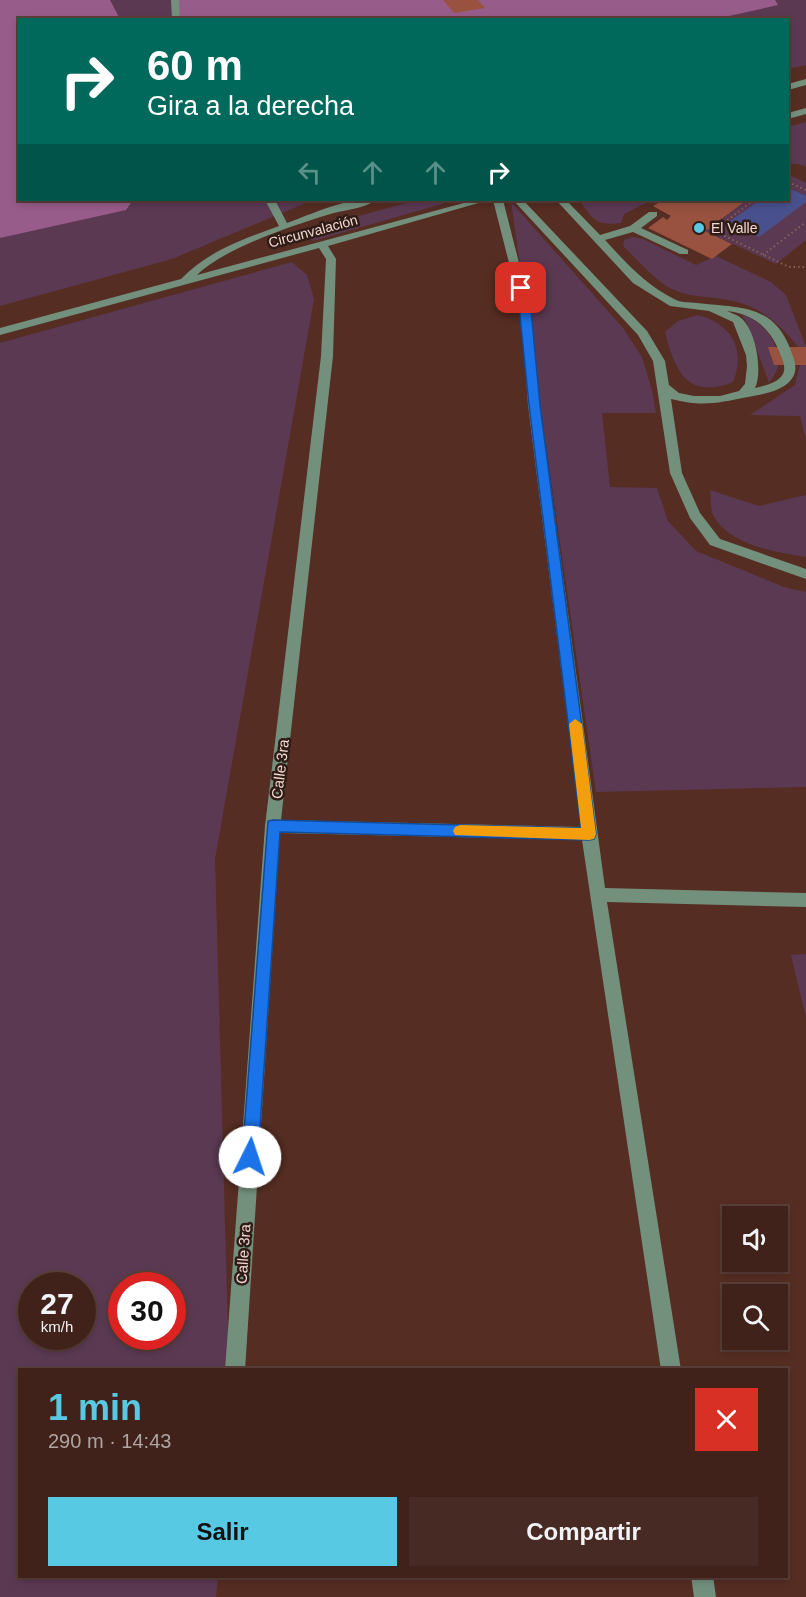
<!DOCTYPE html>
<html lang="es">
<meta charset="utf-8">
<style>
body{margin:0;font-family:Arial,sans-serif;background:#472a23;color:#f1f3f6;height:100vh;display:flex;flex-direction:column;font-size:22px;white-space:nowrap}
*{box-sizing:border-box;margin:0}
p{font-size:20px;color:#aea4a2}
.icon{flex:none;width:33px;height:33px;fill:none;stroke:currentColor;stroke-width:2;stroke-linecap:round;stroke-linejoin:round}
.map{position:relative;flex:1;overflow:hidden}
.details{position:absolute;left:18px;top:1368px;width:770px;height:210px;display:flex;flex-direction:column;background:#40221a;border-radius:0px;box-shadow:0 3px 9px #0003,0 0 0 2px #593f39}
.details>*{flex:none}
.banner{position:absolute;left:18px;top:18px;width:771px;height:183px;border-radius:0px;box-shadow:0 3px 9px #0003,0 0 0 2px #593f39;background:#00695c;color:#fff;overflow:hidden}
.controls{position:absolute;left:722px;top:1206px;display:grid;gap:12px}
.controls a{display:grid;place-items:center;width:66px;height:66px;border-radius:0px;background:#40221a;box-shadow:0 3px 9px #0003,0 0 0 2px #593f39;font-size:30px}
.speed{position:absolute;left:18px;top:1272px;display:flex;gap:12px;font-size:30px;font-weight:700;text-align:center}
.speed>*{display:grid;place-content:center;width:78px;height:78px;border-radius:50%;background:#40221a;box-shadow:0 3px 9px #0003,0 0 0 2px #593f39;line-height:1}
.speed small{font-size:15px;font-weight:400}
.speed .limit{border:9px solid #d22;background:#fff;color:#111}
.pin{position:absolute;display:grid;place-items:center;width:51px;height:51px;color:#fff;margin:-26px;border-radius:12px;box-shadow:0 3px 9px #0006}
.me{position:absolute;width:66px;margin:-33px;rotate:4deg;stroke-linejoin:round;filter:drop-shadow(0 0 4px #0008)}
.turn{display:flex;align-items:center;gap:21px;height:126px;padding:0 30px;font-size:27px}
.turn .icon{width:78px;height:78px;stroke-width:2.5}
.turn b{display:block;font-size:42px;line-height:51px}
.lanes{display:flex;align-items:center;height:57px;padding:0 30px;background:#0003;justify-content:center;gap:30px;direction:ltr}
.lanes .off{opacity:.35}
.round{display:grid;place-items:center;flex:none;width:63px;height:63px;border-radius:0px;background:#472a23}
.summary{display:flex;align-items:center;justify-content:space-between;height:102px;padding:0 30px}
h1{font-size:36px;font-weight:600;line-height:45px;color:#58c9e3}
.button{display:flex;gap:12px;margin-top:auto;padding:12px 30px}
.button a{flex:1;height:69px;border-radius:0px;background:#58c9e3;color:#111;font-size:24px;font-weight:600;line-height:69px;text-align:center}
.button a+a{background:#472a23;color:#f1f3f6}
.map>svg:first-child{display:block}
</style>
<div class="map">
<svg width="806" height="1597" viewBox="0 0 806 1597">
<rect width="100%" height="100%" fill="#562d22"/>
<path fill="#5b3953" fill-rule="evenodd" d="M0 0H806V65L788 69V20H20V200H313L172 259 0 306Z
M806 122V167L799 164H788V127Z
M788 174 806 183V240L776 264 705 231 747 200H788Z
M417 200H456L313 241 305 233 312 229Z
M579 200H652L624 214 621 223C595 226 593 219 579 200Z
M511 202 623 328 642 357 652 390 656 413H602L610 487 657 488 668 521 696 551 784 587 806 592V787L596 792Z
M632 237 643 239 696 265 716 256 771 282 786 295 806 347H798C777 320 757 304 722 299 705 296 688 297 672 289 656 282 637 259 623 246L624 240Z
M292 262 307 275 314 299 215 859 229 1369 20 1370V1576L218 1577 216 1597H0V343ZM32 1286H82V1336H32ZM122 1286H172V1336H122Z
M741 314C761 320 781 342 778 366 778 371 772 378 769 383L747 323Z
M698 315C732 324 746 350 733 382 687 400 675 371 665 332L678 321Z
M800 365H806V439L800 416 750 415 795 385Z
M710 490 759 506 806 495V557C776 552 732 546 714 517 710 510 711 498 710 490Z
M806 954V1018L791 955Z"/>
<path fill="#985c8a" d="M0 0H110L120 19 20 20V200H133L126 210 0 238Z
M175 0H775L778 5 711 20H176Z"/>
<path fill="#48518d" d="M788 188 806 196V202L759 237 729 222 760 200H788Z"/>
<path fill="#98523f" d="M443 0H478L485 8 454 13Z
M663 200H747L705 231 732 244 712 259 648 228 663 217 667 220 671 216 653 206Z
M768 347H806V365H774Z"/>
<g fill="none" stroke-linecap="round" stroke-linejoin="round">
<path stroke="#866157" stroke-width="2" stroke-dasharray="1.5 3" stroke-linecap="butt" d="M788 182 806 190
M708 228 789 267H806
M713 231 754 200
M763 255 806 222"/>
<path fill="#73907d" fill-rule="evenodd" d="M171 0H179L180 20H172Z
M806 79V85L788 90V84Z
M806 108V114L788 119V113Z
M265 200H275L287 223C314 213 347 197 376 200 364 209 342 210 327 215 291 226 223 249 197 275L475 200H489L328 246 336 259 333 356 281 820 581 827 528 405 521 310 493 200H503L531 310 540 405 605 888 806 893V907L607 902 681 1370H661L582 840 280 833 245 1370H225L265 826 321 356 326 259 319 248 0 335V328L181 279C210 250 241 240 279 226Z
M513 200H523L647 331 665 361 669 385 679 393 694 396H720L739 391 745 384 747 366 746 355 733 322 709 311 670 306 633 283 556 200H566L600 235 630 226 649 212H657V216L641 228 688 250V254H680L633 232 605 240C626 263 646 285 674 299 681 303 689 302 697 303 738 308 774 303 791 351 795 362 799 371 790 381 780 392 762 394 748 397 717 403 703 407 671 399L682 473 700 513 720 539 806 569V579L710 545 690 518 670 473 653 361 638 335ZM727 311C755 314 772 330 781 356 783 361 786 368 783 374 778 383 764 386 755 388 763 372 756 330 741 318 738 315 731 313 727 311Z
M691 1576H713L716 1597H694Z"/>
</g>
<path fill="#1a73e8" stroke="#114b97" stroke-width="1.5" d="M517 286 526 288 531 310 540 405 596 834 594 839 589 840 280 832 258 1157 256 1162 250 1165 244 1162 242 1157 268 821 273 820 581 828 529 405Z"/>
<path fill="#f59e0b" d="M575 719 582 724 596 834 594 839 589 840 455 835 453 831 455 827 460 825 581 828 569 724Z"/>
<circle fill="#58c9e3" stroke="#2f1c17" stroke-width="2" cx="699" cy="228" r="6"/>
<g text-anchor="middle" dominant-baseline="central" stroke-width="5" stroke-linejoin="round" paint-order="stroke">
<g font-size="14" fill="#f3d8d0" stroke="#2f1c17" text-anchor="start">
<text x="711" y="228">El Valle</text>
</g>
<g font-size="14" fill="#f3d8d0" stroke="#2f1c17">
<text transform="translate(313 231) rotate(-15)">Circunvalación</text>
</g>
<g font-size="15" fill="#f3d8d0" stroke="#2f1c17">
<text transform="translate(280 769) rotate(-83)">Calle 3ra</text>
<text transform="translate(243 1254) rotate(-86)">Calle 3ra</text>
</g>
</g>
</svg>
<div class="controls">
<a><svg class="icon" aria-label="sound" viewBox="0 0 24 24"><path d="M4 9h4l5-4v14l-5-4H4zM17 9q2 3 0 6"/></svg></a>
<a><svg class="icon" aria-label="search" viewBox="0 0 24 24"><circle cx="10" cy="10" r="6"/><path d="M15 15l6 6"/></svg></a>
</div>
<div class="speed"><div>27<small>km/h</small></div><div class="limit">30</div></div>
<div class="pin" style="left:521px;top:288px;background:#d93025"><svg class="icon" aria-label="arrive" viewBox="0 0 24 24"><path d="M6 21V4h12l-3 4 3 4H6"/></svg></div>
<svg class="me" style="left:250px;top:1157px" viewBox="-20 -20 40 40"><circle r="19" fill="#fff"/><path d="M0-13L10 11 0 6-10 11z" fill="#1a73e8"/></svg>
<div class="banner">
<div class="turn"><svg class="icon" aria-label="right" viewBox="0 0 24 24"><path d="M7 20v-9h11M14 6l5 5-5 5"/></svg><div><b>60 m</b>Gira a la derecha</div></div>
<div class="lanes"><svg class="icon off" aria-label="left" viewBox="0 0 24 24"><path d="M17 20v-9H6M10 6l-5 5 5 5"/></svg><svg class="icon off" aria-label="ahead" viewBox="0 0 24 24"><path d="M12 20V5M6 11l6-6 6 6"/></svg><svg class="icon off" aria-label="ahead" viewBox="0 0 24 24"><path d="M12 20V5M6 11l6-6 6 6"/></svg><svg class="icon" aria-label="right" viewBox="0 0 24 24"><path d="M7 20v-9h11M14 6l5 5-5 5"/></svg></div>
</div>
<section class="details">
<div class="summary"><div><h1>1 min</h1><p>290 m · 14:43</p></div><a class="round" style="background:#d93025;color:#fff"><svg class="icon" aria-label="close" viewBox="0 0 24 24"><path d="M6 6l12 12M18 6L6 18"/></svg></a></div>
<div class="button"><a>Salir</a><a>Compartir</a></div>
</section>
</div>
